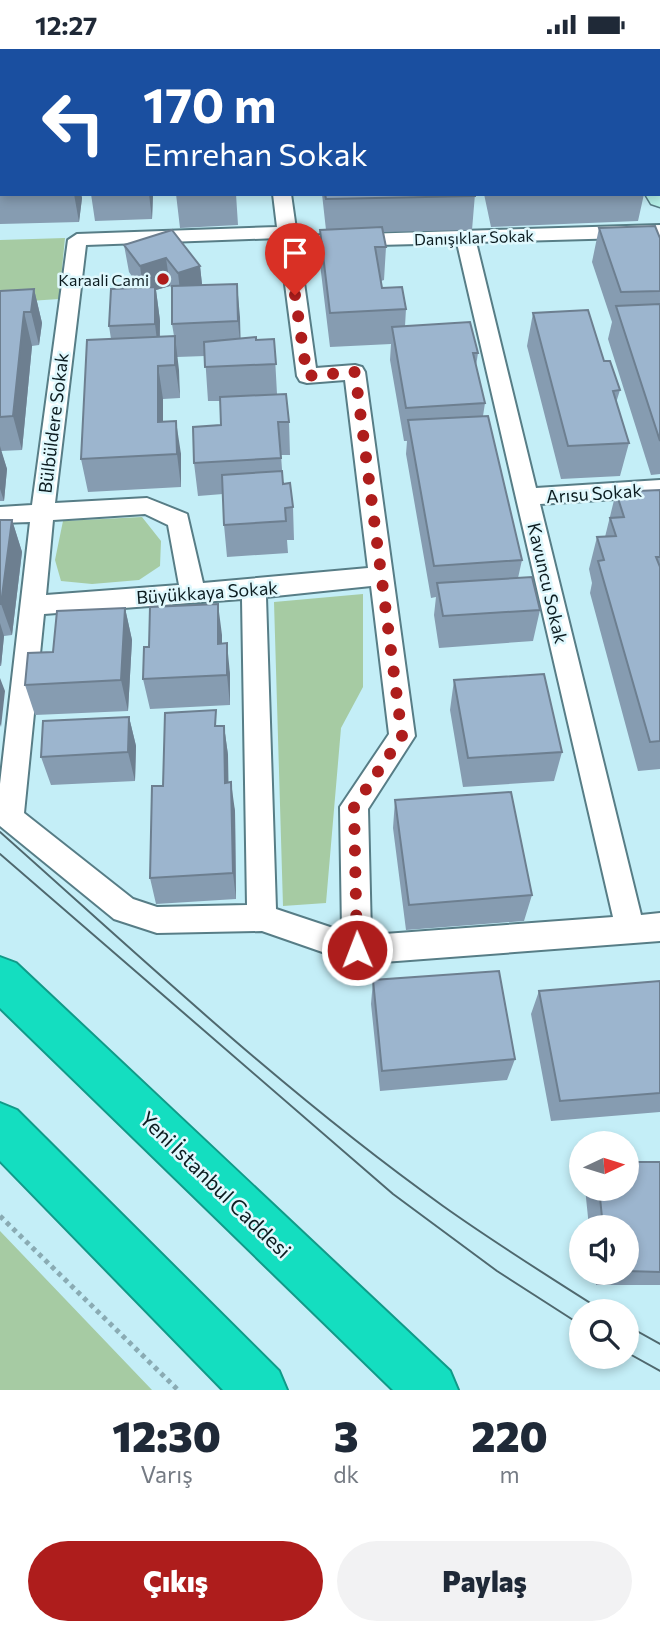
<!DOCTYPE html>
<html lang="tr">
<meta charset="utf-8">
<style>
body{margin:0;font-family:Commissioner,sans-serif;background:#f2f2f3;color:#1f2937;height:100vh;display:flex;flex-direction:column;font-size:26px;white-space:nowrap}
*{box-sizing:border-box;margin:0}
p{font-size:23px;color:#747a83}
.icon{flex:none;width:38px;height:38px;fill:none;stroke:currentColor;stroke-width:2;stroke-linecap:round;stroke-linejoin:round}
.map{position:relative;height:1341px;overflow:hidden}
.details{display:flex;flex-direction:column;background:#fff;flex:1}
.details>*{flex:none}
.banner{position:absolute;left:0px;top:0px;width:662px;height:147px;box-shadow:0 4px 10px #0003;background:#1a4fa0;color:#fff;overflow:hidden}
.needle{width:46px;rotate:86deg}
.fabs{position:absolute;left:569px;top:1082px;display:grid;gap:14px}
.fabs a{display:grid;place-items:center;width:70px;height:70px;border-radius:50%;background:#fff;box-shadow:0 4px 10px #0003;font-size:35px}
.pin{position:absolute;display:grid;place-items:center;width:60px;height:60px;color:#fff;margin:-72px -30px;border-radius:50% 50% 50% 0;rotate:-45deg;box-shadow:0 0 7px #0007}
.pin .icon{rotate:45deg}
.me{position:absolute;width:77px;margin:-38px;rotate:359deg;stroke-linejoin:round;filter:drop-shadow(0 0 5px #0008)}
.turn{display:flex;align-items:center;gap:24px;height:147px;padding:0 28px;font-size:32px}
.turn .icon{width:91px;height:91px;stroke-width:2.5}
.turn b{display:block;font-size:49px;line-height:60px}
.eta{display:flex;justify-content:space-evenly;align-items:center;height:119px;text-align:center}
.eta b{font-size:42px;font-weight:800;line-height:49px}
.button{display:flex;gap:14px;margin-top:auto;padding:14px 28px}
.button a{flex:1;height:80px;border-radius:42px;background:#ae1d1c;color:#fff;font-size:28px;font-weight:800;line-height:80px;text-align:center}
.button a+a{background:#f2f2f3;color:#1f2937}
.status{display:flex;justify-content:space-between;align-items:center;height:49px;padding:0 35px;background:#fff;direction:ltr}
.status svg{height:19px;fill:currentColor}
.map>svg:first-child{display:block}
</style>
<div class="status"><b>12:27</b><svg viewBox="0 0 49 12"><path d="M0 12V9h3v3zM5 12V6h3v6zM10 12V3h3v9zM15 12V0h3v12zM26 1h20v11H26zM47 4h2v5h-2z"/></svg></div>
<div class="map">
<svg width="660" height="1341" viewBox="0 0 660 1341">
<rect width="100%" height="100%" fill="#c4eef7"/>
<path fill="#a6cba3" d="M65 189 59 250 0 254V191Z
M142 468 161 492 160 517 139 531 92 535 61 532 55 511 63 472Z
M363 545V638L341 679 326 854 283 857 274 553Z
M0 1182 152 1341H0Z"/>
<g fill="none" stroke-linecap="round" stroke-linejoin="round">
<defs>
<path id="lane" d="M474 0H482L483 2H475Z"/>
<path id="street" d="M190 0H206V2H190Z
M620 0H636V2H620Z
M273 145H291L297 187 660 176V188L476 193 536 439 660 431V447L540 455 641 866 660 864V892L357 915 262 882 157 884 114 870 0 777V735L30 473 0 474V458L32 456 68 191 77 185 277 178ZM279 189 297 327 300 332 307 334 345 331 368 519 203 534 187 465 147 449 55 454 86 196ZM457 194 613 868 371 886 368 760 415 687 365 323 362 318 355 316 316 319 299 198ZM145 465 168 476 179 536 46 546 53 471ZM371 537 389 685 340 758 342 882 276 860 266 548ZM242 550 247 856 157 858 133 850 24 764 44 565Z"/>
<path id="secondary" d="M660 138V158L651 155 645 145H660Z"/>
<path id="highway" d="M0 908 16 914 450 1322 458 1341H393L0 959Z
M0 1054 17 1061 279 1322 287 1341H223L0 1112Z"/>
</defs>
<use href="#lane" stroke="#577d86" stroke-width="4"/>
<use href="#street" stroke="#577d86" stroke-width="4"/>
<use href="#secondary" stroke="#577d86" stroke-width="3"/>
<use href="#highway" stroke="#119a88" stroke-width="4"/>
<path stroke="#8aabb3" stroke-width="5" stroke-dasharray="4.5 4.5" stroke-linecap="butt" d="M0 1167 178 1341"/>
<use href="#lane" fill="#fff" fill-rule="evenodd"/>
<use href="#street" fill="#fff" fill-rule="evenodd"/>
<use href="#secondary" fill="#b8f5ec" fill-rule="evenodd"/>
<use href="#highway" fill="#14dec0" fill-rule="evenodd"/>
<path stroke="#4f686e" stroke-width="2" d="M0 783C144 911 286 1045 443 1157 495 1194 549 1228 603 1262
M0 805 393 1145 497 1222 581 1276
M626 1276 660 1295
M626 1303 660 1322"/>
</g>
<path fill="#869cb1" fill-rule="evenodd" d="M0 0H63V2H2V77H0Z
M524 0H614V2H524Z
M0 79H2V145H81L82 149 79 173 0 175Z
M91 145H153L152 170 95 172Z
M176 145H236L238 176 180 179Z
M322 145H475L472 181 383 183 386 198 384 231 381 232 382 239 406 260 405 277 478 304 476 317 485 354 483 367 522 511 518 529 540 561 533 592 439 599 434 566 436 548 431 549 406 405 407 392H404L390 311 391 295 330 298 320 215V181H326Z
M484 145H644L638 172 491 178Z
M599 179 660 189V425L651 426 608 290 612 273 592 213Z
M124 196 200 217 202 236 237 235 240 289 256 291 274 290 277 345 289 373 290 406H281L283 435 293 458 294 491H287L288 504 227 508 224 476 223 445 198 447 194 414 221 376 220 352H208L205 307 177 308 180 349 163 350V372L181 405V438L88 443 81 410 111 290 109 277 140 239 129 223ZM170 237 172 240V275L174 287 160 288V272L156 241Z
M34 240 42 274 39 296 32 297 22 401 1 402 7 420 4 452H0V242Z
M533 264 604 312 620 341 616 354 629 394 620 427 561 430 527 297Z
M660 441V720L638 722 590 544 592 534 589 520 597 488H605L616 443Z
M0 471H12L22 503 12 586 4 587 1 617H0Z
M125 559 132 591 128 662 35 666 25 636 53 603Z
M222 586V595L230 625V656L150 660 143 630Z
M454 631 562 703 554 732 463 738 450 661Z
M129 668 136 697 135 732 51 736 41 708Z
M218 677H224L228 706V734L235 762 236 850 156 855 150 829 163 737Z
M395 751 532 846 524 872 406 881 393 779Z
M373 931 515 1010 507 1031 380 1042 371 955Z
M660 932V1063L551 1072 531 965 539 942Z
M660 1113V1236H596L595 1223H626V1178H589L585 1139H626Z"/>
<path fill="#6d7f90" d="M74 145H81L82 149 79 173Z
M149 145H153L152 170Z
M166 209 170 237 156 241 160 272 159 309 155 275 144 245 140 217Z
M200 217 203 244 181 251 178 224Z
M237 235 240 268 241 306 238 272Z
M34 240 42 274 39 296 31 263Z
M24 263 32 297 22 401 13 367Z
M175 287 179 321 180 349 175 316Z
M158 317 163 350V406L158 373Z
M176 372 181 405V438L177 405Z
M0 397 7 420 4 452 0 440Z
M12 471 22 503 12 586 1 555Z
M218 555 222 586V626L218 595Z
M125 559 132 591 128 662 121 631Z
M0 574 4 587 1 617 0 613Z
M227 594 230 625V656L227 626Z
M0 629 5 642 1 678 0 675Z
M129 668 136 697 135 732 128 703Z
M224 677 228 706 229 762 225 734Z
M231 733 235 762 236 850 233 824Z"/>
<path fill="#9cb5ce" stroke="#6d7f90" stroke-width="2" d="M0 0H57V2H2V44H0Z
M116 0H175V2H116Z
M218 0H261V1H285V2H218Z
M301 0H342V2H301Z
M384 0H448V2H384Z
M534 0H614V1L534 2Z
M0 79H2V106H0Z
M0 117H2V141H0Z
M325 145H475V147L326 150Z
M655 177 660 189V242L621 243 599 179Z
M382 178 386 198H375L382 239 402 238 406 260 330 264 320 181Z
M172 181 200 217 178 224 166 209 140 217 124 196Z
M237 235 238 272 172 275V237Z
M155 238V275L109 277 111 240Z
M34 240 31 263H24L13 367 0 368V242Z
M660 255V392L616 257Z
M588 261 604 312H610L620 341 613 342 629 394 568 397 533 264Z
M470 273 478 304H473L485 354 406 359 392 278Z
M175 287V316L158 317V373L176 372 177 405 81 410 87 291Z
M256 288V291L274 290 276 315 205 318 204 293Z
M286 345 289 373H278L281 409 194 414 193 378 221 376 220 348Z
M488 367 522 511 434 517 408 371Z
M282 422 283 435 290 434 293 458 285 459 286 472 224 476 222 426Z
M660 441V508H656L660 518V692L650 693 598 512 604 511 597 488 616 487 610 469 624 468 616 443Z
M0 471H12L1 555H0Z
M532 528 540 561 443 567 437 534Z
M218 555V595L227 594V626L143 630 144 598H149L150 558Z
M125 559 121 631 25 636 28 604 53 603 57 562Z
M544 625 562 703 468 709 454 631Z
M216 661 215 677H224L225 734 231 733 233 824 150 829 152 737H163L165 664Z
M129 668 128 703 41 708 43 672Z
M511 743 532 846 409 856 395 751Z
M499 922 515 1010 382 1022 373 931Z
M660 932V1044L560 1052 539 942Z
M626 1113H660V1223L626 1222V1178H603L599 1139H626Z"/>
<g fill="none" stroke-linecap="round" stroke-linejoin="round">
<path stroke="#ae1d1c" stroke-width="12" stroke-dasharray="0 21.6" d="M295 246 307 327 355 323 402 687 354 758 357 901"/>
</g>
<circle fill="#ae1d1c" stroke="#dff8fd" stroke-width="2.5" cx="163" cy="230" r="7"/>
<g text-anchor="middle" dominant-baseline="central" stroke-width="5" stroke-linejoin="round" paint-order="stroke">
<g font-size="16" fill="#0c1c20" stroke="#dff8fd">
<text transform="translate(474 188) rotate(-2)">Danışıklar Sokak</text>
</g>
<g font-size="16" fill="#0c1c20" stroke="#dff8fd" text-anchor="end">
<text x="149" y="230">Karaali Cami</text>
</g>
<g font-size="18" fill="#0c1c20" stroke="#dff8fd">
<text transform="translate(53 374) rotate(-83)">Bülbüldere Sokak</text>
<text transform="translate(594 444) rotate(-4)">Arısu Sokak</text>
<text transform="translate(548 534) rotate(77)">Kavuncu Sokak</text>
<text transform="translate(207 543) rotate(-4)">Büyükkaya Sokak</text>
</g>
<g font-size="21" fill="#0c1c20" stroke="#dff8fd">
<text transform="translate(216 1135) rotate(44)">Yeni İstanbul Caddesi</text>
</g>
</g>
</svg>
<div class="fabs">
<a><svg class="needle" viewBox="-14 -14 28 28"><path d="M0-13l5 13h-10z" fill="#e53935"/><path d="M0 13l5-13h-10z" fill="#747a83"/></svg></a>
<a><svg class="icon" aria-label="sound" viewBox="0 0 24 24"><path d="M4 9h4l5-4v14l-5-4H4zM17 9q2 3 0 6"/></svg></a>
<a><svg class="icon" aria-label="search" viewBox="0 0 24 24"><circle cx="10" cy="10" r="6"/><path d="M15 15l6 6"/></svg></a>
</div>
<div class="pin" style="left:295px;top:246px;background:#d93025"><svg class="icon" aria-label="arrive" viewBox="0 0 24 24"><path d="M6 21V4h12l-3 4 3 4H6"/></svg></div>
<svg class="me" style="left:357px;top:901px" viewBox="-20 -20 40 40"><circle r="17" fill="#ae1d1c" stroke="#fff" stroke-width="3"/><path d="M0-11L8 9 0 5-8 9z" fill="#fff"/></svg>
<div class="banner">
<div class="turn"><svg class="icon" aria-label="left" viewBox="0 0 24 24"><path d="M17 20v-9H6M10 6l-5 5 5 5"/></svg><div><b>170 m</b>Emrehan Sokak</div></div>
</div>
</div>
<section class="details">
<div class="eta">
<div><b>12:30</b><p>Varış</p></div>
<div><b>3</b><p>dk</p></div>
<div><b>220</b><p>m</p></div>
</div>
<div class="button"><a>Çıkış</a><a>Paylaş</a></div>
</section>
